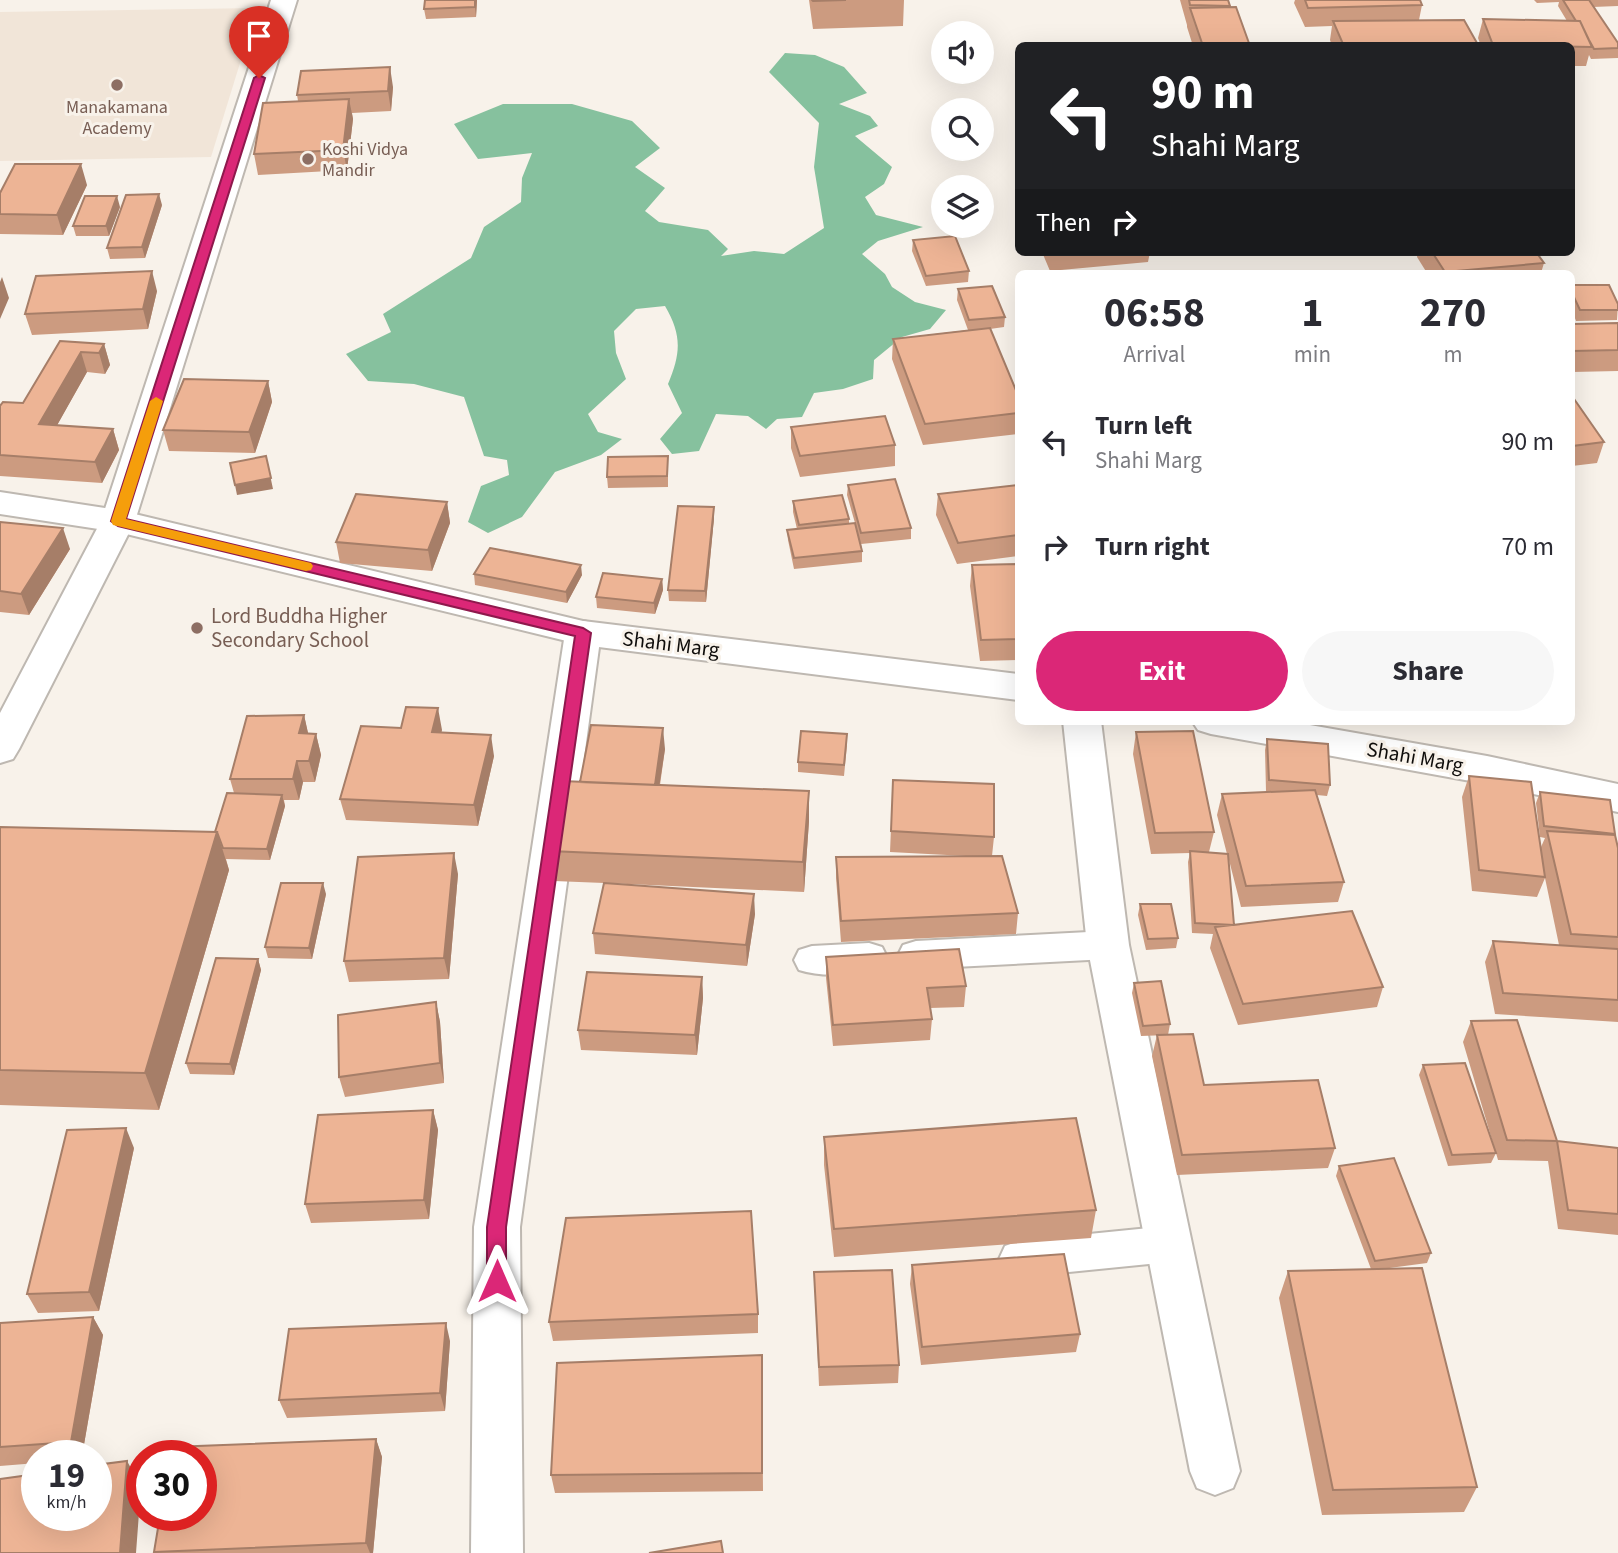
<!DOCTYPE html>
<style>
body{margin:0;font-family:"Source Sans 3",sans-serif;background:#f7f7f7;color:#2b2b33;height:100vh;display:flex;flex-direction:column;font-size:26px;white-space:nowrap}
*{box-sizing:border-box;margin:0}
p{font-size:23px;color:#7c7c81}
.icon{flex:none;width:38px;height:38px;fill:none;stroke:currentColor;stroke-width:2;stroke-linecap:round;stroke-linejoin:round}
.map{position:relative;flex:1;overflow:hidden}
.details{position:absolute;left:1015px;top:270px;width:560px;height:455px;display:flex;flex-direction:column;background:#fff;border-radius:10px;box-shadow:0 7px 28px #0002}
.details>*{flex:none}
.hud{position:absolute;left:1015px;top:42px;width:560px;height:214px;border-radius:10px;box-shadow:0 7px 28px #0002;background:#202124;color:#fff;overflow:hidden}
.buttons{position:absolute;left:931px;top:21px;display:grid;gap:14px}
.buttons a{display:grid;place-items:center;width:63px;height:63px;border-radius:50%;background:#fff;box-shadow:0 7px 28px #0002;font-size:35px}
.speed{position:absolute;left:21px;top:1440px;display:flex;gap:14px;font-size:35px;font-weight:700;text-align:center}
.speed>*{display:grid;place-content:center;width:91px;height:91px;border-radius:50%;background:#fff;box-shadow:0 7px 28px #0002;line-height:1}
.speed small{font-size:18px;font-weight:400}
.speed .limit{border:10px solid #d22;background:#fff;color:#111}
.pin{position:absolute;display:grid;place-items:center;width:60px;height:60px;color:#fff;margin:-72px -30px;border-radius:50% 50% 50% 0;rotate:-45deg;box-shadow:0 0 7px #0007}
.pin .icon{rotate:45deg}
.me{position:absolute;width:77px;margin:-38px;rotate:0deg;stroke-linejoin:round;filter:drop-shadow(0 0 5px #0008)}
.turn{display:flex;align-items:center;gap:24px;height:147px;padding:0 21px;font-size:32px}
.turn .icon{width:91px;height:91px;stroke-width:2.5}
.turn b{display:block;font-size:49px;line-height:60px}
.then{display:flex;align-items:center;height:66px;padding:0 21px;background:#0003;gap:14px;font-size:26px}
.eta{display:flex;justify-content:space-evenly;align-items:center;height:119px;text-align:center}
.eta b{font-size:42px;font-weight:700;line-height:49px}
.cta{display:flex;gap:14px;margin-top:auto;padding:14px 21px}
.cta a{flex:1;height:80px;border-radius:42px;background:#db2777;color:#fff;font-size:28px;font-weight:700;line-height:80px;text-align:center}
.cta a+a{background:#f7f7f7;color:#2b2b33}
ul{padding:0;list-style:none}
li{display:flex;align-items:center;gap:21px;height:105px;padding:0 21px}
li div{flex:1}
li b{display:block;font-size:26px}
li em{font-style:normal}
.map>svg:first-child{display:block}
</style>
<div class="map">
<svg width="1618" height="1553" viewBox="0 0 1618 1553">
<rect width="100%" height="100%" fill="#f8f2ea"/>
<path fill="#f1e5d8" d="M257 8 211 157 0 161V12Z"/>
<path fill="#86c19e" d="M785 53 815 55 844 67 867 93 839 104 870 116 878 126 855 136 892 167 884 184 865 197 876 215 923 227 878 241 862 254 885 274 892 287 915 302 946 310 930 329 902 337 874 360 873 379 843 389 814 393 802 417 777 419 766 429 748 416 716 414 699 451 672 454 660 439 682 413 668 384C681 353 682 335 665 306L636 309 614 331 616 353 626 379 588 414 598 432 622 439 601 455 555 472 522 517 488 533 468 522 481 486 509 475 507 460 484 456 464 397 414 384 368 381 346 354 391 332 383 314 471 258 484 227 521 202 522 178 532 153 478 159 454 124 503 104H572L632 121 660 148 635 167 665 188 645 211 659 222 708 230 728 249 721 256 754 251 784 254 824 228 814 167 819 123 769 72Z"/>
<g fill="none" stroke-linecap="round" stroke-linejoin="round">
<defs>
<path id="service" d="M1108 931 1121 935 1126 945 1121 955 1108 959 916 969 903 965 898 955 903 945 916 941Z
M869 943 882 947 887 957 882 967C858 975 823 978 799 970L794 960 799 950 812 946Z
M1169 1226 1183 1231 1189 1244 1183 1257 1169 1262 1019 1277 1005 1272 999 1259 1005 1246 1019 1241Z"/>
<path id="minor" d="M271 0H297L135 521 19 749 13 759 0 763V713L101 521Z
M583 621 596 624 601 633 520 1227 523 1553H471L474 1227 565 633 570 624Z
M1063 721H1101L1129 945 1240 1471 1233 1488 1215 1495 1197 1488 1190 1471 1087 945Z"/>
<path id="tertiary" d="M0 492 118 510 583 621 1018 674V700L583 645 118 532 0 514Z
M1192 721H1287L1487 756 1618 784V812L1487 784 1211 734 1198 730Z"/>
</defs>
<use href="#service" stroke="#beb8b1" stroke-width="4"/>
<use href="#minor" stroke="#beb8b1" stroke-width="4"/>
<use href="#tertiary" stroke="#beb8b1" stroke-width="4"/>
<use href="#service" fill="#fff" fill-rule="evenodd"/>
<use href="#minor" fill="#fff" fill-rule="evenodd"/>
<use href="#tertiary" fill="#fff" fill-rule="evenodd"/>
</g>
<path fill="#cc9b80" d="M425 0H477L476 17 426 19 424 9Z
M809 0H904L903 26 813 29Z
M1180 0H1228L1230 7 1250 46H1193L1187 27V25Z
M1295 0H1420L1422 5 1419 20 1477 43 1476 46H1332L1330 40 1332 26 1305 27 1294 3Z
M1534 0H1618V6L1593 7 1618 43V58L1591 59 1589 55 1586 66H1572V46H1481L1478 38 1483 19 1567 21 1558 6 1559 2 1537 3Z
M393 87 391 111 352 113 353 119 347 170 258 175 254 154 298 101 297 95Z
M87 185 63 235 0 234V193Z
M162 205 145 258 110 259 107 248Z
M120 207 109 236H76L73 226Z
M913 240 969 271 968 282 926 286 912 251Z
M1042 252H1150L1148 262 1050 271Z
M1418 252H1536L1544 263 1541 273H1427L1417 257Z
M1572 285 1618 304 1617 320 1576 321 1572 310Z
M958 289 1005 317 1004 327 990 329 1018 395V434L923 445 892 359 893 339 968 330 957 300Z
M157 291 148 329 32 335 25 314Z
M1618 323V371L1572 372V324Z
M60 341 104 344 110 365 105 374 87 372 57 425 113 429 119 450 102 483 0 476V406L23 403Z
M268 381 272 402 255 453 169 451 163 430Z
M1572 396 1604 442 1597 463 1572 466Z
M791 427 895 445V466L800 477 791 448Z
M668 467V487L608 488 607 477Z
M848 485 911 528V539L861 544 862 551V562L794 569 788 540 787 530 797 529 793 512V501L849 519V523H855L847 495Z
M1018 485V556L957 564 936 515 938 494Z
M447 502 450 523 432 571 340 563 336 542Z
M714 507V518L706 602 669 601 668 590Z
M0 522 70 549 29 615 0 612Z
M1018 564V660L980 661 970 586 972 565Z
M474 574 582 575 567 603 475 585Z
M662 579 663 590 655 614 597 608 596 597Z
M304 715 308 734H316L321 755 315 782H303L299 800H284L285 806 270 860 226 859 229 870 159 1110 0 1105V827L215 832 234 793 230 779Z
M442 730 441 732 494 756 478 826 346 820 340 799Z
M1136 732 1214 832 1209 852 1227 854 1217 815 1222 794 1279 792 1266 791 1265 750 1267 739 1330 785 1327 796 1317 795 1344 882 1338 902 1241 907 1229 860 1234 925 1383 987 1377 1007 1238 1025 1210 948 1213 934 1192 933 1188 862 1190 853 1151 854 1133 754Z
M847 745 844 776 798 772V762Z
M665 749 660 785 809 821 804 892 606 883 755 914 747 966 595 954 593 933 604 883 554 881 550 851 580 782Z
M1469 776 1541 847 1545 838 1540 837 1536 803 1540 792 1615 836 1618 848V1022L1495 1014 1485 962 1493 941 1559 945 1545 878 1537 897 1472 891 1462 797Z
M893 780 994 837 992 856 1018 913 1016 934 841 942 836 878V857L966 856 890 852Z
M458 874 449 979 349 982 344 961Z
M326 894 312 959 268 958 265 947Z
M1140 904 1178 938 1176 948 1146 950 1138 915Z
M826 957 966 986 964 1007 930 1008 932 1019 930 1040 833 1046 826 978Z
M258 959 261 970 234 1075 190 1074 186 1063Z
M702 977 703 998 697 1055 581 1050 578 1030Z
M1134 983 1170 1024 1168 1035 1141 1036 1132 993Z
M436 1002 440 1022 444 1083 345 1097 339 1077Z
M1471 1021 1557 1141 1618 1148V1235L1558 1229 1548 1161 1498 1160 1496 1153 1491 1163 1448 1166 1419 1075 1423 1065 1495 1150 1463 1042Z
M1157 1035 1204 1085 1335 1148 1328 1168 1177 1175 1152 1056Z
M433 1110 438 1130 429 1219 311 1223 305 1204Z
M824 1137 1096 1210 1091 1238 834 1257 824 1165Z
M134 1148 99 1311 38 1313 27 1294Z
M1339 1166 1431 1253 1427 1263 1382 1269 1477 1487 1464 1512 1322 1515 1279 1298 1288 1271 1371 1269 1336 1176Z
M912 1265 1080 1334 1076 1352 921 1365 910 1284Z
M814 1272 899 1365 898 1383 819 1386Z
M758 1314V1333L553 1341 549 1322Z
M93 1317 103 1335 82 1456H37V1463L0 1466V1323Z
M450 1341 445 1411 287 1418 279 1400Z
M762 1373 763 1491 555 1493 551 1475Z
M376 1439 382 1457 373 1553H155L154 1552Z"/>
<path fill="#a67e68" d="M475 0H477L476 17 475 7Z
M390 67 393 87 391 111 388 91Z
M349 99 353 119 347 170 343 150Z
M81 164 87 185 63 235 57 215Z
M159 194 162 205 145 258 142 247Z
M117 196 120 207 109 236 106 226Z
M152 271 157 291 148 329 143 309Z
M2 277 9 298 0 319V282Z
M104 344 110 365 105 374 99 353Z
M81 352 87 372 46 445 39 424Z
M268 381 272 402 255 453 249 432Z
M113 429 119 450 102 483 95 462Z
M266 456 273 489 237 495 235 485Z
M447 502 450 523 432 571 428 550Z
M714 507V518L706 602 705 591Z
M63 528 70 549 29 615 21 594Z
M581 565 582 575 567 603 566 592Z
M662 579 663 590 655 614 654 603Z
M438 708 442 730 436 753 432 732Z
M304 715 309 737 299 733Z
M663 728 665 749 656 807 654 786Z
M316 734 321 755 315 782 309 761Z
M491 735 494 756 478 826 474 805Z
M297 761 303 782 299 800 293 779Z
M809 791V821L804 892 803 862Z
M282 795 285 806 270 860 267 849Z
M217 832 229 870 159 1110 145 1073Z
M454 853 458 874 449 979 444 958Z
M323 883 326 894 312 959 309 948Z
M754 894 755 914 747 966 746 945Z
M258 959 261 970 234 1075 230 1064Z
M702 977 703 998 697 1055 695 1035Z
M436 1002 440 1022 444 1083 440 1063Z
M433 1110 438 1130 429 1219 424 1200Z
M126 1128 134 1148 99 1311 89 1292Z
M93 1317 103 1335 82 1456H79L71 1442Z
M446 1323 450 1341 445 1411 440 1393Z
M376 1439 382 1457 373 1553H370L366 1543Z
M127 1461 141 1486 136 1553H120Z"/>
<path fill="#edb495" stroke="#a67e68" stroke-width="2" d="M425 0H475V7L424 9Z
M812 0H846L813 1Z
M1189 0H1228L1230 6 1190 5Z
M1305 0H1420L1422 5 1308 8Z
M1563 0H1589L1618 43V48L1594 49 1589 40 1580 21H1576Z
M1236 7 1250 46H1203L1190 8Z
M1483 19 1580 21 1592 47 1493 45Z
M1464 20 1477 43 1343 44 1333 21Z
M390 67 388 91 297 95 301 71Z
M349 99 343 150 254 154 263 103Z
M15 164H81L57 215 0 214V193Z
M159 194 142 247 107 248 126 195Z
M85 196H117L106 226H73Z
M955 236 969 271 926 276 913 240Z
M1432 252H1536L1544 263 1445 272Z
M152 271 143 309 25 314 36 276Z
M1572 285H1609L1618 304V310H1580L1572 293Z
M992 286 1005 317 969 320 958 289Z
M1618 323V350L1572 351V324Z
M990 328 1018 395V413L925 424 893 339Z
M60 341 104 344 99 353 81 352 39 424 113 429 95 462 0 455V406L3 402 23 403Z
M184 379 268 381 249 432 163 430Z
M1572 396 1604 442 1572 446Z
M885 416 895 445 800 456 791 427Z
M266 456 271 478 235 485 230 463Z
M668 456 667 476 607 477 608 457Z
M895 479 911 528 861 533 848 485Z
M1018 485V535L958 543 938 494Z
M356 494 447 502 428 550 336 542Z
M842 495 849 519 799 525 793 501Z
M678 506 714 507 705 591 668 590Z
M0 522 63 528 21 594 0 591Z
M855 523 862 551 794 558 787 530Z
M490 548 581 565 566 592 474 574Z
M1018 564V639L981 640 972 565Z
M603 573 662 579 654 603 596 597Z
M406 707 438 708 432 732 491 735 474 805 340 799 361 726 401 728Z
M304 715 299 733 316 734 309 761H297L293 779H230L247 716Z
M591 725 663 728 655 785 580 782Z
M801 731 847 734 844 765 798 762Z
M1193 731 1214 832 1155 833 1136 732Z
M1267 739 1328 744 1330 785 1269 780Z
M1469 776 1531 782 1545 877 1479 870Z
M893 780 994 784V837L891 831Z
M562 781 809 791 803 862 550 851Z
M1315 790 1344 882 1246 886 1222 794Z
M1540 792 1610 800 1615 834 1544 826Z
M227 793 282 795 267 849 223 848 217 832H215Z
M0 827 217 832 145 1073 0 1070Z
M1547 831 1615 835 1618 848V937L1571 934Z
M1190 851 1228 854 1234 925 1195 923Z
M454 853 444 958 344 961 358 857Z
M1002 856 1018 913 841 921 836 857Z
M281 883H323L309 948 265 947Z
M604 883 754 894 746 945 593 933Z
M1140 904H1171L1178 938 1148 939Z
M1352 911 1383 987 1243 1004 1215 927Z
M1493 941 1618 949V1000L1503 993Z
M959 949 966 986 927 988 932 1019 833 1025 826 957Z
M216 958 258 959 230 1064 186 1063Z
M587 972 702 977 695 1035 578 1030Z
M1161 981 1170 1024 1143 1026 1134 983Z
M436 1002 440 1063 339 1077 338 1015Z
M1517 1020 1557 1141 1507 1140 1471 1021Z
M1193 1034 1204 1085 1318 1080 1335 1148 1182 1155 1157 1035Z
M1465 1063 1496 1153 1452 1155 1423 1065Z
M433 1110 424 1200 305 1204 318 1115Z
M1076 1118 1096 1210 834 1229 824 1137Z
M126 1128 89 1292 27 1294 67 1130Z
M1557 1141 1618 1148V1214L1568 1210Z
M1394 1158 1431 1253 1375 1261 1339 1166Z
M751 1211 758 1314 549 1322 566 1218Z
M1064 1254 1080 1334 922 1347 912 1265Z
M1422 1268 1477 1487 1333 1490 1288 1271Z
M892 1270 899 1365 819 1367 814 1272Z
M93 1317 71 1442 0 1447V1323Z
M446 1323 440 1393 279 1400 289 1329Z
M762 1355V1473L551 1475 557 1363Z
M376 1439 366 1543 154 1552 160 1516H201V1456H170L172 1447Z
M127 1461 120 1553H0V1479L37 1474V1516H96V1465Z
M721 1541 723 1553H649Z"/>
<path fill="#db2777" stroke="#8e194d" stroke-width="2" d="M259 75 265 78 126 519 583 628 591 633 506 1227V1281L504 1288 497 1290 490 1288 487 1281V1227L575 636 118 526 111 521 254 78Z"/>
<path fill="#f59e0b" d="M156 397 163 401 126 519 311 563 313 566 311 570 306 571 113 525 111 521 150 401Z"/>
<g fill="#8d6e63" stroke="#f8f2ea" stroke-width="2.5">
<circle cx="117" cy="85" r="7"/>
<circle cx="308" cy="159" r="7"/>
<circle cx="197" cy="628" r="7"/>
</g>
<g text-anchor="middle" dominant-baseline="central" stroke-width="6" stroke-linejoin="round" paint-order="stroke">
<g font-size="18" fill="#785e54" stroke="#f8f2ea">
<text x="117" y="107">Manakamana<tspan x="117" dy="21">Academy</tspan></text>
<text x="322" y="149" text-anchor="start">Koshi Vidya<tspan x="322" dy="21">Mandir</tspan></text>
</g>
<g font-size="21" fill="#785e54" stroke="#f8f2ea" text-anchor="start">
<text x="211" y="616">Lord Buddha Higher<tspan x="211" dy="24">Secondary School</tspan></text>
</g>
<g font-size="21" fill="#0f0d0b" stroke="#f8f2ea">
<text transform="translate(671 644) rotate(7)">Shahi Marg</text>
<text transform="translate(1415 757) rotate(10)">Shahi Marg</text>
</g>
</g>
</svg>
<div class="buttons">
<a><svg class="icon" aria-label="sound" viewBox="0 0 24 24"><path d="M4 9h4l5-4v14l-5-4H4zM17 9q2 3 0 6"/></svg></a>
<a><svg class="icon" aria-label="search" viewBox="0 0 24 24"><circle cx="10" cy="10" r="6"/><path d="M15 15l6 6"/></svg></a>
<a><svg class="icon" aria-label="layers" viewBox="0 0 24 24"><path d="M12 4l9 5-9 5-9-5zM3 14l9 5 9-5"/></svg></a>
</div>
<div class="speed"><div>19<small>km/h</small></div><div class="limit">30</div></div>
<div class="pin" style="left:259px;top:78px;background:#d93025"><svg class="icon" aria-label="arrive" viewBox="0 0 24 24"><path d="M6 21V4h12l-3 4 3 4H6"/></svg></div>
<svg class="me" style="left:497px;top:1281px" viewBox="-20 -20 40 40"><path d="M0-17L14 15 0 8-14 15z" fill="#db2777" stroke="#fff" stroke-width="4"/></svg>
<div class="hud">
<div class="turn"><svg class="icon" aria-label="left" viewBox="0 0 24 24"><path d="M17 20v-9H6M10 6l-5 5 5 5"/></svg><div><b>90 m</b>Shahi Marg</div></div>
<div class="then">Then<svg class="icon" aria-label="right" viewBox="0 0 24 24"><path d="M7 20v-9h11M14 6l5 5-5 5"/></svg></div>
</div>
<section class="details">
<div class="eta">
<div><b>06:58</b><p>Arrival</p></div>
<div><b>1</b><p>min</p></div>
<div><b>270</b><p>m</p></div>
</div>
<ul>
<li><svg class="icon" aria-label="left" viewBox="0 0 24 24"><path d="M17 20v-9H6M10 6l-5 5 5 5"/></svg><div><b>Turn left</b><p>Shahi Marg</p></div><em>90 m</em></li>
<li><svg class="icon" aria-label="right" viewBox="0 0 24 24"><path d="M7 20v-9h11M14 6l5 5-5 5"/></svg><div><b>Turn right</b></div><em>70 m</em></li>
</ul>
<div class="cta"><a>Exit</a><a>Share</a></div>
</section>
</div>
